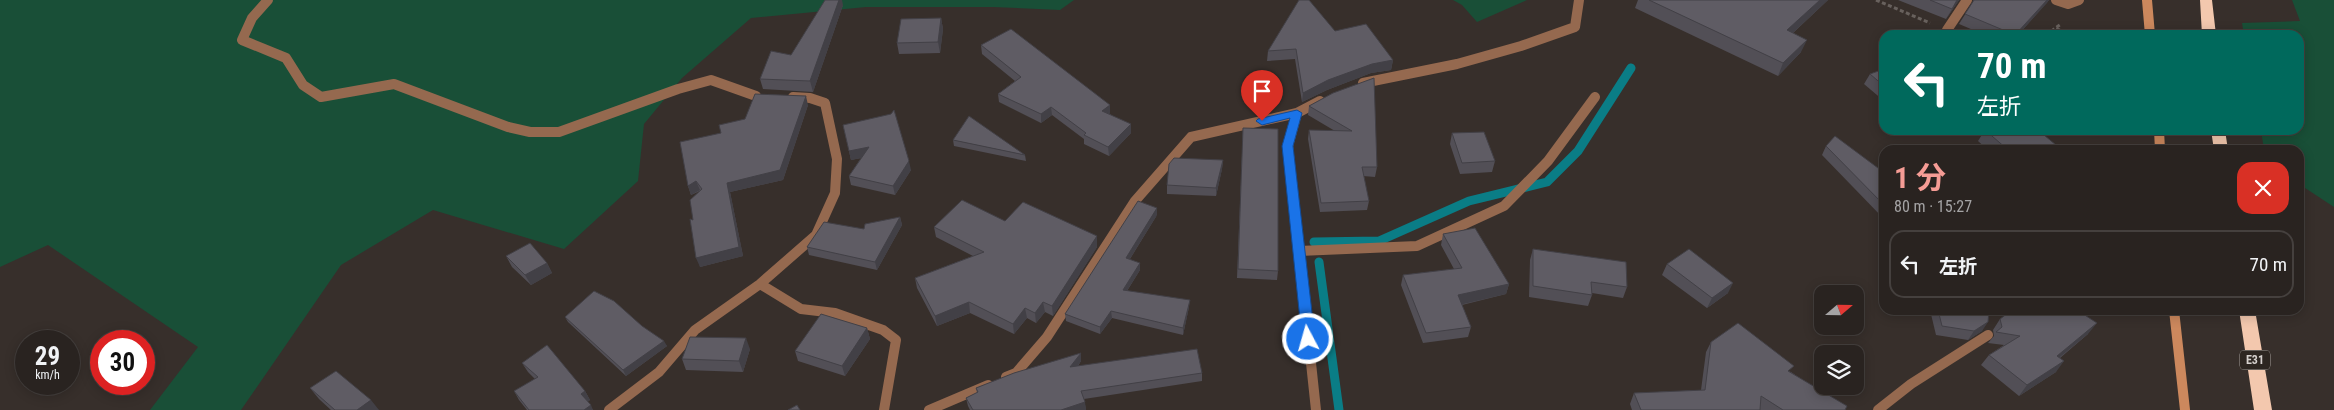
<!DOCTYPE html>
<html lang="ja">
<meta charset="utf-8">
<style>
body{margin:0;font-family:"Roboto Condensed","Noto Sans JP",sans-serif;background:#312b29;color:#f1f3f6;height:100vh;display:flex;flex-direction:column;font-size:19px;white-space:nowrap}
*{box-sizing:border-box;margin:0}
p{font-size:16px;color:#a5a4a5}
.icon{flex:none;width:28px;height:28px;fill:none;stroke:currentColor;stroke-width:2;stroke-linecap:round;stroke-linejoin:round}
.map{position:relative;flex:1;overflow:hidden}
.sheet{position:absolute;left:1879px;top:145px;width:425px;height:170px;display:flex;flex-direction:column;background:#292320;border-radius:15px;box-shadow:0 2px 12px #0003,0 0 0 1px #45403e}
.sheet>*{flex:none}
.banner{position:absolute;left:1879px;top:30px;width:425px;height:105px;border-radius:15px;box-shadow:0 2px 12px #0003,0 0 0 1px #45403e;background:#00695c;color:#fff;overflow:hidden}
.needle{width:32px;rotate:70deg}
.buttons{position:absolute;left:1814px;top:285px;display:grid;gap:10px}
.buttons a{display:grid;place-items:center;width:50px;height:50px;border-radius:10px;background:#292320;box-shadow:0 2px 12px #0003,0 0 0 1px #45403e;font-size:25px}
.speed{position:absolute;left:15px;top:330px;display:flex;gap:10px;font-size:25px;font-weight:700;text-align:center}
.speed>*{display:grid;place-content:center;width:65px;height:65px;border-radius:50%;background:#292320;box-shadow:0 2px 12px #0003,0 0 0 1px #45403e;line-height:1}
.speed small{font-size:12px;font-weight:400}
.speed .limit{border:8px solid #d22;background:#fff;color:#111}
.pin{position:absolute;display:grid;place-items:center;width:42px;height:42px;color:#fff;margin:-51px -21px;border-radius:50% 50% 50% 0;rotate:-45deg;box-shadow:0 0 5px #0007}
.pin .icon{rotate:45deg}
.me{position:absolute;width:55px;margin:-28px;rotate:354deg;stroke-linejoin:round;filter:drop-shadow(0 0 4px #0008)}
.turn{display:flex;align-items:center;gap:18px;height:105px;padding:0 15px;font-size:22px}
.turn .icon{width:65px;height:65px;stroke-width:2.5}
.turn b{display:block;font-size:35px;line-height:42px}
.round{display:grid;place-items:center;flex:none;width:52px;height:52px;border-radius:15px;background:#312b29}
.headline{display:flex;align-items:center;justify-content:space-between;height:85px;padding:0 15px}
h1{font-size:30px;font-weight:700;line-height:38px;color:#f59c95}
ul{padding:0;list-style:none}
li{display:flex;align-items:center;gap:15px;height:68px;margin:0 10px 8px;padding:0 5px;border:2px solid #45403e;border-radius:15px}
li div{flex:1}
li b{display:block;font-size:19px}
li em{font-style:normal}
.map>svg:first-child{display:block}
</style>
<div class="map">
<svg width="2334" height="410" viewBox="0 0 2334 410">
<rect width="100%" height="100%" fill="#372f2b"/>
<path fill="#194f37" d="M0 0H1074L1060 10 993 7H866L751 18 682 78 644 124 638 181 564 249 433 210 341 265 241 410H150L198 347 48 245 0 267Z
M1453 0H1527L1477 22 1462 5Z
M2292 0H2334V207L2299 184V150H2264L2261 130H2299V35H2244L2242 23 2300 21Z"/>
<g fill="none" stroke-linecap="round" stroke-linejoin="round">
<path stroke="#0a7d86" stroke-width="9" d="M1314 242 1379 241 1469 201 1547 182 1578 151 1631 68
M1319 262 1339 410"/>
<path stroke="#68615d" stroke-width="3" stroke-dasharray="4 2.5" stroke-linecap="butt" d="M1876 0 1930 23
M2056 29 2081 35
M2046 35 2061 24"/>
<path stroke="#95694f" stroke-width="10" d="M268 0 252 18 242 40 286 58 303 85 321 97 394 84 508 127 530 132H559L678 89 711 80 756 96"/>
<path stroke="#95694f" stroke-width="10" d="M2056 0 2068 4 2079 0
M1947 30 1967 0
M1363 83 1457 64 1521 46 1575 27 1579 0
M1297 113 1288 146 1316 410
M1299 251 1417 246 1504 206 1548 161 1595 97
M760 284 801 309 835 313 883 330 896 340 884 410
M1006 377 1016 373 1047 337 1135 201 1191 137 1297 113 1320 101
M609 410 659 372 695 330 760 284 816 235 835 193 837 159 825 103 810 98 793 97
M929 410 988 385
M1878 410 1911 384 1988 335"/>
<path stroke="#cc885d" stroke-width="10" d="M2147 0 2150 35
M2159 130 2160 150
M2174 310 2185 410"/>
<path fill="#f3c8ae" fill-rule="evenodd" d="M2200 0H2212L2216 35H2202Z
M2211 130H2225L2228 150H2214Z
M2239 310H2255L2272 410H2254Z"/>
</g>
<path fill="#524f56" d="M1638 0H1828L1793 33 1801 52 1778 76 1635 8Z
M1898 0H1959L1946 19Z
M1973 0H2049L2018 35H1985L1959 24 1973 2Z
M843 5 813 92 763 89 760 79 791 55Z
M941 18 943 29 940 53 899 54 897 43Z
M1335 31 1393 60 1391 70 1371 73 1327 90 1302 102 1295 59 1267 61 1268 51Z
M981 45 1110 114 1131 133 1109 156 1084 144V139L1052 115 1041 123 999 102 998 94 1015 81 982 54Z
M1884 69V101L1864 84 1870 74Z
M1333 93 1377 167 1375 177 1363 176 1369 201 1367 210 1320 212 1308 139 1309 130 1335 131 1308 115 1309 106Z
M808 105 783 180 730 192 743 256 700 267 693 220 700 191 691 195 688 186 721 133Z
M843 125 911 170 895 195 851 185 849 176 861 158 851 160Z
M1243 128 1278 271 1277 280 1237 278Z
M1985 130 2062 150H1988L1978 141Z
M1452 133 1495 161 1492 172 1460 174 1450 144Z
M953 140 1025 155 1026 161 954 146Z
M1826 146 1882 171 1884 170V219L1822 155Z
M1223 160 1222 169 1216 196 1167 194V185Z
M1157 215 1130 259 1140 270 1127 291 1189 307 1183 335 1112 318 1100 334 1066 321 1065 314Z
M900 217 902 225 877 270 809 255 807 247Z
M1005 221 1097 247 1053 316 1045 312 1036 323 1027 318 1014 334 970 313 937 326 917 288 915 278 973 256 936 237 934 227Z
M1443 234 1509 284 1506 294 1462 305 1471 327 1468 337 1423 343 1401 285 1403 275 1454 269 1441 245Z
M1533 249 1627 287 1623 298 1592 293V295L1588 306 1529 297 1530 260Z
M506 256 547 263 552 273 531 285 512 267Z
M1667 264 1728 293 1707 308 1662 275Z
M1930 310H1989L1982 331 1968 340 1936 335Z
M565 317 642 326 667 346 626 376 568 322Z
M2000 319 2088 334 2060 358 2056 372 2019 396 1981 365 1989 355 2004 345 1988 343 1994 336 1993 330Z
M867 328 870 339 845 376 798 361 795 351Z
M1711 342 1791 372 1845 410H1632L1630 404 1634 393 1701 390 1706 352Z
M750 349 743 372 686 370 682 359Z
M1081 353V361L1078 366 1202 373V381L1084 399 1086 410H970L968 406 966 398 977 393 976 388Z
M522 363 585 391 590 400 587 402 593 410H527L519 400 514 391 535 379 528 372Z
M310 388 379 410H331L319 399Z"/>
<path fill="#424046" d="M839 0H842L843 5 813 92 810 81Z
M1820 0H1828L1782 43 1787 30Z
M1957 0H1959L1946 19 1952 9Z
M2047 0H2049L2047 3 2018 35H2015Z
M941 18 943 29 940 53 938 42Z
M1807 40 1801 52 1778 76 1783 63Z
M1393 60 1391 70 1371 73 1327 90 1302 102 1303 93 1328 80 1372 64Z
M806 96 808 105 783 180 730 192 743 256 700 267 696 258 727 183Z
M1110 105V114L1102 111Z
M1051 107 1052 115 1041 123V114Z
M1131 124V133L1109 156 1108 147Z
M869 147 871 156 851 160 849 151Z
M2014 147 2012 150H2006L2007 149Z
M1223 160 1222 169 1216 196V188Z
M909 161 911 170 895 195 893 186Z
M696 181 700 190 691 195 688 186Z
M1157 208V215L1126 265V258Z
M900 217 902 225 877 270 875 262Z
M1097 236V247L1053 316 1052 306Z
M547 263 552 273 531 285 525 275Z
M1140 263V270L1123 297V290Z
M1733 283 1728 293 1707 308 1712 298Z
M1509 284 1506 294 1455 306 1458 295Z
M1190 300 1189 307 1183 335V328Z
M969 302 970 313 937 326 935 316Z
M1043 302 1045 312 1036 323 1035 313Z
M1025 308 1027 318 1014 334 1013 324Z
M1111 311 1112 318 1100 334V327Z
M1988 322 1982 331 1968 340 1974 331Z
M2097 323 2088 334 2049 366 2057 356Z
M867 328 870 339 845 376 842 366Z
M746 338 750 349 743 372 739 361Z
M664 341 667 346 626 376 623 370Z
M1081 353V361L1071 376 1070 367Z
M2064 361 2056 372 2019 396 2027 385Z
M585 391 590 400 586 403 581 394Z
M371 400 379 410H357Z
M1085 402 1086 410H1061Z
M591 405 593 410H584Z"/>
<path fill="#5f5c64" stroke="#424046" d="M825 0H839L810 81 760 79 771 51 791 55Z
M1299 0H1309L1335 31 1366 24 1393 60 1372 64 1328 80 1303 93 1296 49 1268 51Z
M1649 0H1820L1787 30 1807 40 1783 63Z
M1930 0H1957L1952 9Z
M1974 0H2047L2015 35 1965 14Z
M941 18 938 42 897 43 901 19Z
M1011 29 1110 105 1102 111 1131 124 1108 147 1084 135 1086 133 1051 107 1041 114 998 94 1021 77 981 45Z
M1884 69V86L1870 74Z
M1374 78 1377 167H1362L1369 201 1321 203 1309 130 1352 131 1309 106 1333 93Z
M755 94 806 96 780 170 727 183 739 247 696 258 690 219 693 220 690 200 702 189 696 181 688 186 680 142 721 133 719 125 745 119Z
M894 110 909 161 893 186 849 176 869 147 849 151 843 125 891 114Z
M969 116 1025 155 953 140Z
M1243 128 1278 129V271L1238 269Z
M1985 130H2038L2062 150H2018L2014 147 2007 149Z
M1484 132 1495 161 1462 163 1452 133Z
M1835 136 1882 171 1884 170V205L1826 146Z
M1174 158 1223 160 1216 188 1167 185 1169 164Z
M962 200 1005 221 1023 202 1097 236 1052 306 1043 302 1035 313 1025 308 1013 324 969 302 935 316 915 278 984 252 934 227Z
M1138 201 1157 208 1126 258 1140 263 1123 290 1190 300 1183 328 1111 311 1100 327 1065 314Z
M900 217 875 262 807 247 824 222 864 229 865 224Z
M1475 228 1509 284 1458 295 1471 327 1426 333 1403 275 1462 268 1443 234Z
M530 243 547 263 525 275 506 256Z
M1533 249 1626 262 1627 287 1591 282 1592 295 1533 286Z
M1689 249 1733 283 1712 298 1667 264Z
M594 291 614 301 642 326 664 341 623 370 565 317Z
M1938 310H1989L1988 322 1974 331 1942 326Z
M2012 310H2066L2069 312 2071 310H2077L2097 323 2057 356 2064 361 2027 385 1989 355 2020 336 1996 332 2002 327 2000 319Z
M821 314 867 328 842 366 795 351Z
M1738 323 1794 366 1788 371 1847 406 1845 410H1783L1761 396 1760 410H1641L1634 393 1705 390 1711 342Z
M690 337 746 338 739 361 682 359Z
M547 345 585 391 581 394 591 405 584 410H529L514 391 538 377 522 363Z
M1197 349 1202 373 1081 391 1085 402 1061 410H973L966 398 978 392 976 388 1014 373 1081 353 1070 367Z
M336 371 371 400 357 410H335L310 388Z
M797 405 800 410H788Z"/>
<path fill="#1a73e8" stroke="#114b97" d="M1297 110 1302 113 1293 146 1315 339 1308 344 1302 339 1282 146 1290 118 1262 125 1256 121 1258 119Z"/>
<g text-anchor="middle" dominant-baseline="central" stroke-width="5" stroke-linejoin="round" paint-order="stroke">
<rect fill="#2d2621" stroke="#a39d99" stroke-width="1" x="2240" y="350.5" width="30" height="19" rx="4"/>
<g font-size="12" font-weight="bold" fill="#d5d0cd">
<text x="2255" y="360">E31</text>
</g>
</g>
</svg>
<div class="buttons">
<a><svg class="needle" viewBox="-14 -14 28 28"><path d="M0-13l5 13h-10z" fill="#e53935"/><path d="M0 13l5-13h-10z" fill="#a5a4a5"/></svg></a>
<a><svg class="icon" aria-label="layers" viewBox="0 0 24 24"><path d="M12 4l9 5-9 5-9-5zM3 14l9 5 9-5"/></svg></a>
</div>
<div class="speed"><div>29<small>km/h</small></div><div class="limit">30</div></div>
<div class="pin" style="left:1262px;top:121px;background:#d93025"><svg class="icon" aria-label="arrive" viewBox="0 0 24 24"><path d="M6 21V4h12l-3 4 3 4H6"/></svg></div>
<svg class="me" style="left:1308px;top:339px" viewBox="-20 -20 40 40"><circle r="17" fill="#1a73e8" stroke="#fff" stroke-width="3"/><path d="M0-11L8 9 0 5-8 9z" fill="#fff"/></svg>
<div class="banner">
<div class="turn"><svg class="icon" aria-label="left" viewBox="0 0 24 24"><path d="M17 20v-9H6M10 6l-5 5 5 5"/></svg><div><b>70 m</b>左折</div></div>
</div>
<section class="sheet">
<div class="headline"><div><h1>1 分</h1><p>80 m · 15:27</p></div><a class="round" style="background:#d93025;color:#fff"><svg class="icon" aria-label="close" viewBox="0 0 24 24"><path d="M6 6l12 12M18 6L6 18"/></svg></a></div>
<ul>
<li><svg class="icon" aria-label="left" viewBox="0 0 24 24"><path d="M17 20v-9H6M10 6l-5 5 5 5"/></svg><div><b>左折</b></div><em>70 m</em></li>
</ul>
</section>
</div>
